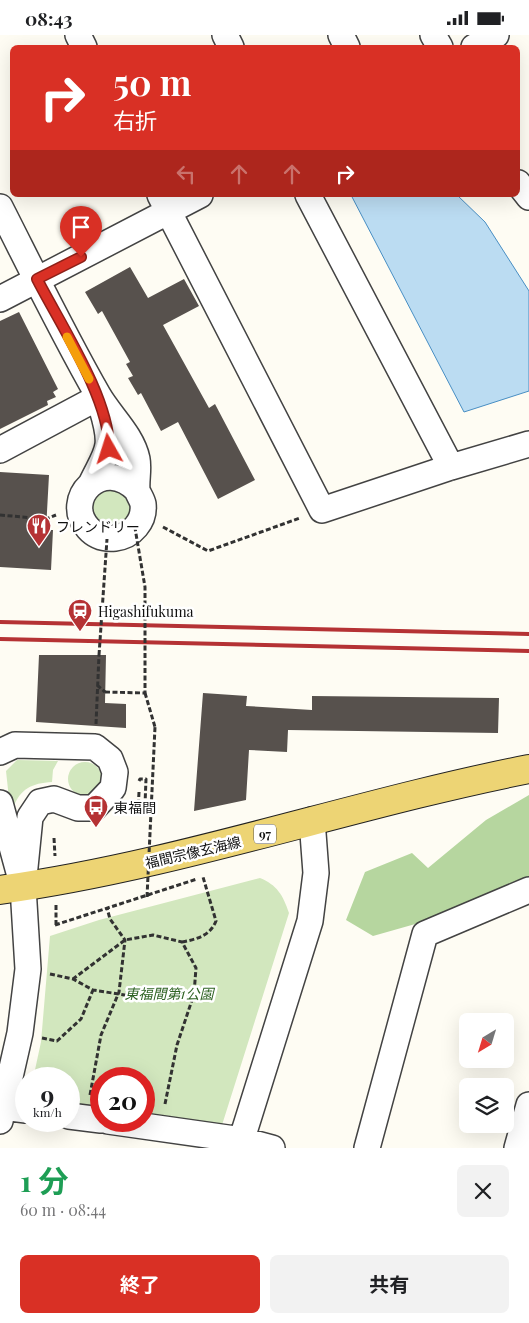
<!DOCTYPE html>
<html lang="ja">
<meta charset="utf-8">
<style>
body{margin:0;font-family:"Playfair Display","Noto Sans JP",serif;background:#f2f2f2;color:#202124;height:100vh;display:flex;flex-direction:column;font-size:19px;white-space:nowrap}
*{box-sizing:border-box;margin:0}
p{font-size:16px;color:#757577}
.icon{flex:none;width:28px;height:28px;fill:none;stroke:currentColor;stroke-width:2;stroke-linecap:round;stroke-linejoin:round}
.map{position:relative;height:1113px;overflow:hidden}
.details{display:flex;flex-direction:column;background:#fff;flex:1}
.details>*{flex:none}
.top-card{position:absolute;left:10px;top:10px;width:510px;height:152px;border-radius:8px;box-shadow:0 5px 20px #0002;background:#d93025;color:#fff;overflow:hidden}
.needle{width:32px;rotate:218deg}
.controls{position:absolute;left:459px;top:978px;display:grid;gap:10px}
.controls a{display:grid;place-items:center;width:55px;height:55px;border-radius:8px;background:#fff;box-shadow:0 5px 20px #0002;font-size:25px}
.speed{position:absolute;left:15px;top:1032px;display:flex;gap:10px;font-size:25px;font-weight:700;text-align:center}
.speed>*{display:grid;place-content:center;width:65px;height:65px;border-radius:50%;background:#fff;box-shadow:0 5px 20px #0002;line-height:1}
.speed small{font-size:12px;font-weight:400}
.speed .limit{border:8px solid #d22;background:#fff;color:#111}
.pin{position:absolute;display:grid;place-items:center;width:42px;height:42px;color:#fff;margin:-51px -21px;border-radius:50% 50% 50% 0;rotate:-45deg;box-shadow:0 0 5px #0007}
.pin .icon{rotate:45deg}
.me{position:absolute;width:55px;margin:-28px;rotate:354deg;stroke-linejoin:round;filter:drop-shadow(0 0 4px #0008)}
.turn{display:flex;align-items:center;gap:18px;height:105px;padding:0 20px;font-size:22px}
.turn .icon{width:65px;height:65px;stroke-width:2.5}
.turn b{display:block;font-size:35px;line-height:42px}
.lanes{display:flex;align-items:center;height:48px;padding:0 20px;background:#0003;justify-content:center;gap:25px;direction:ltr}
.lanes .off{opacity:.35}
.round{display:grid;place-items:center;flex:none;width:52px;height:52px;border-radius:8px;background:#f2f2f2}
.head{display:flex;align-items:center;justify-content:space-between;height:85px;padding:0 20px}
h1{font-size:30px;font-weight:700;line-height:38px;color:#1e9e55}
.action{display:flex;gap:10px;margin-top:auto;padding:10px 20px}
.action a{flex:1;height:58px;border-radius:8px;background:#d93025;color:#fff;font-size:20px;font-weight:700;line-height:58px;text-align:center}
.action a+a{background:#f2f2f2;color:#202124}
.status{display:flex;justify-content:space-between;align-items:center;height:35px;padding:0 25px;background:#fff;direction:ltr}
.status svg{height:14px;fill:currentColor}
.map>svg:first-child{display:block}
</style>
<div class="status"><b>08:43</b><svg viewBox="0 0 49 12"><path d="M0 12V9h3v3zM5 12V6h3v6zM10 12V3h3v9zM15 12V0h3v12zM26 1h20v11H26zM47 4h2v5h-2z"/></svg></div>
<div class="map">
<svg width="529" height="1113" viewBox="0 0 529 1113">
<rect width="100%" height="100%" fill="#fefcf3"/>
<path fill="#d2e7be" d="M91 472a20 20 0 1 1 40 0a20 20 0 1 1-40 0Z
M17 725 58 726 53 735 52 747C32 748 20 754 13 773H10L6 736Z
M68 744a17 17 0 1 1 34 0a17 17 0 1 1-34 0Z
M260 843C277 850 283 860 289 878L222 1090 144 1081V1044H101V1076L69 1073V1044H33L41 1007 50 901 99 885Z"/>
<path fill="#b6d69f" d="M529 760V844L454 878 373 901 346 885 365 837 412 818 428 833 486 785Z"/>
<path fill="#bbdcf2" stroke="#488ec3" d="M351 160H457L485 187 529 256V356L464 377Z"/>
<path fill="#57514d" d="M130 232 148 263 184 244 199 271 163 290 209 373 215 369 255 445 218 464 178 387 161 396 141 358 138 360 128 343 133 341 126 329 130 327 102 276 98 279 85 257Z
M19 277 58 354 53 357 56 362 47 366 48 370 0 394V286Z
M0 437 49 440 46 495H53L51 535 0 532Z
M39 620H106L105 668 126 669V693L36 687Z
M203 658 247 661 246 671 312 675V661L499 663 498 698 288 695 287 717 249 715 246 765 194 776Z"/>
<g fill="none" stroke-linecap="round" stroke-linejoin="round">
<defs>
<path id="minor" d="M78 0 84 12
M225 0 231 12
M341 0 347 12
M433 0 440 12
M474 12 496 0
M518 148 529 162
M160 160 322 475 451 432 529 409
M308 160 451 432
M0 172C32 235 63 299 98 360 110 381 132 400 137 424 139 434 136 445 137 455 138 459 142 464 143 469 145 486 132 501 115 503 105 504 95 501 88 493 62 465 102 420 137 455
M0 264 200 160
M0 415 99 362
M91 449C108 414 114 414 102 374
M0 717 15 710 95 712 110 724 115 737 113 753 94 773H78L54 764 40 767 30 782 23 852 0 768
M3 1072 26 1075
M69 1081 101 1085
M0 1086 20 998 28 934 23 852
M108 1086 242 1105 272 1113
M239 1113 310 886 316 838 312 785
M367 1113 425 899 529 855
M517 1113 529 1070"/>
<path id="major" d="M0 855C180 830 351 769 529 734"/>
</defs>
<use href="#minor" stroke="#434343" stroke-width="28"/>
<use href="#major" stroke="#212121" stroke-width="30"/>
<path stroke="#323232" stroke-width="3" stroke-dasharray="5 2.5" stroke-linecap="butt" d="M0 480 46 484 56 480
M163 492 208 516 300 483
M97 650 105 657
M145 658 155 692
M96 689 99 620
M139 746 140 744H146L145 770H152
M138 777 139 757
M54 803 55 821
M56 870V890
M55 890 197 844
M182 907C197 904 210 901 216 886L203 842
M50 939 73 944 93 955 144 963 194 959 196 933 182 907 153 900 125 905 73 944
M42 1003 57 1006 81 984 93 955
M90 1060 101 1000 119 957 125 905 110 884 107 873
M165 1069 177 1010 194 959"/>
<use href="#minor" stroke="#fff" stroke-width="25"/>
<use href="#major" stroke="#edd474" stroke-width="28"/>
<path stroke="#b53234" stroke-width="4" d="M0 587 529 599
M0 604 529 616"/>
<path stroke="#323232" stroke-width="3" stroke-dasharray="5 2.5" stroke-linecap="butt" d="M99 620 107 504
M105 657 145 658V552L135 493
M147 862 155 692"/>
</g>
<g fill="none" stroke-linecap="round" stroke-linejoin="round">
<defs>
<path id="route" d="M81 222 37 244C60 289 110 364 109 414"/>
</defs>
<use href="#route" stroke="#8d1f18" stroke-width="12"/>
<use href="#route" stroke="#d93025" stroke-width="9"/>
<path stroke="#f59e0b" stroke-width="9" d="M67 302 89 344"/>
</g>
<defs>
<symbol id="restaurant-pin" viewBox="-11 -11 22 30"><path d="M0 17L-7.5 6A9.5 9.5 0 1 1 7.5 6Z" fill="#b53234" stroke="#fff"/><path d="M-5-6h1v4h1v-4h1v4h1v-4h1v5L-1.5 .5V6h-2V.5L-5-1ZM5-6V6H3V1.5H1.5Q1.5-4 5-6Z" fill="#fff"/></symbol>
<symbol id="station-pin" viewBox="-11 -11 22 30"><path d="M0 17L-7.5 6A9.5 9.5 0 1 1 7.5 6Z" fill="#b53234" stroke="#fff"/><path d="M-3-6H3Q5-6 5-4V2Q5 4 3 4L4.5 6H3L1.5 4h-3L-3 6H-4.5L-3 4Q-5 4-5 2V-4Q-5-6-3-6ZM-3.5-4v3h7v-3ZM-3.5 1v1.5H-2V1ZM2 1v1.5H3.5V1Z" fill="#fff"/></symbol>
<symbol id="bus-pin" viewBox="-11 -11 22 30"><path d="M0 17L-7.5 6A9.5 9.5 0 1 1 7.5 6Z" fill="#b53234" stroke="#fff"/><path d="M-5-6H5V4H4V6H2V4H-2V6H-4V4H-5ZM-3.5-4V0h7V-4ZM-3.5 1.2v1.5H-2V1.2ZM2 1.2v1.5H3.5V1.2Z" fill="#fff"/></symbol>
</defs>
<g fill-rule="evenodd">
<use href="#restaurant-pin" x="25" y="477" width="28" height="38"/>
<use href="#station-pin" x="66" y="562" width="28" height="38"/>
<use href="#bus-pin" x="82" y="758" width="28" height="38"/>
</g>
<g text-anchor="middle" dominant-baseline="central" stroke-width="5" stroke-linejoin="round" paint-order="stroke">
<rect fill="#fff" stroke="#585858" stroke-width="1" x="254" y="789.5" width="22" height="19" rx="4"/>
<g font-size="12" font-weight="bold" fill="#101010">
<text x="265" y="799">97</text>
</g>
<g font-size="14" fill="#101010" stroke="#fff" text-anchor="start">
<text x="56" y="491">フレンドリー</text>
<text x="98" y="576">Higashifukuma</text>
<text x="114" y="772">東福間</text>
</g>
<g font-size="14" fill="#101010" stroke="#fff">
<text transform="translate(193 817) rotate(-13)">福間宗像玄海線</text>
</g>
<g font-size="14" font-style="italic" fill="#2f6324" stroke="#fff">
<text x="169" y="958">東福間第1公園</text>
</g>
</g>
</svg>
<div class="controls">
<a><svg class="needle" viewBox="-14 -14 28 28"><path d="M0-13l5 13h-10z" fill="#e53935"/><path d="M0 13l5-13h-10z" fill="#757577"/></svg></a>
<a><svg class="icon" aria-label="layers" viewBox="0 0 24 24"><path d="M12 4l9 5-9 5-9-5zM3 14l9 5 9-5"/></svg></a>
</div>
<div class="speed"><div>9<small>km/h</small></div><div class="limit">20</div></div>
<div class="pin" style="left:81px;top:222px;background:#d93025"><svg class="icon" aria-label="arrive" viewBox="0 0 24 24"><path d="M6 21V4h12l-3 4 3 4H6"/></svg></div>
<svg class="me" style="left:109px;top:414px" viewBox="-20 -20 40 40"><path d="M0-17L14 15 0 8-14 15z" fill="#d93025" stroke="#fff" stroke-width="4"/></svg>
<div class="top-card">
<div class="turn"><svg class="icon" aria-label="right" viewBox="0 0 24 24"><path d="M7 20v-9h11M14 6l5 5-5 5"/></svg><div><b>50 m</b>右折</div></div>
<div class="lanes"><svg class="icon off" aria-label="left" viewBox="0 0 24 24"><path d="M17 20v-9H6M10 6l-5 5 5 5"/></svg><svg class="icon off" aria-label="ahead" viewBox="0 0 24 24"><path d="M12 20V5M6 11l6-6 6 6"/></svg><svg class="icon off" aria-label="ahead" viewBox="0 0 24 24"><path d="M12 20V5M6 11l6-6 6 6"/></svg><svg class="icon" aria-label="right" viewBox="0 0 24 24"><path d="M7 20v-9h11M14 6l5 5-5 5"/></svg></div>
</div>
</div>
<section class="details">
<div class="head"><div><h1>1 分</h1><p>60 m · 08:44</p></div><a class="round"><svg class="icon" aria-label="close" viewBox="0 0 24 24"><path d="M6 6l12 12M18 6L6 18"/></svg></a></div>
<div class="action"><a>終了</a><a>共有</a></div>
</section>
